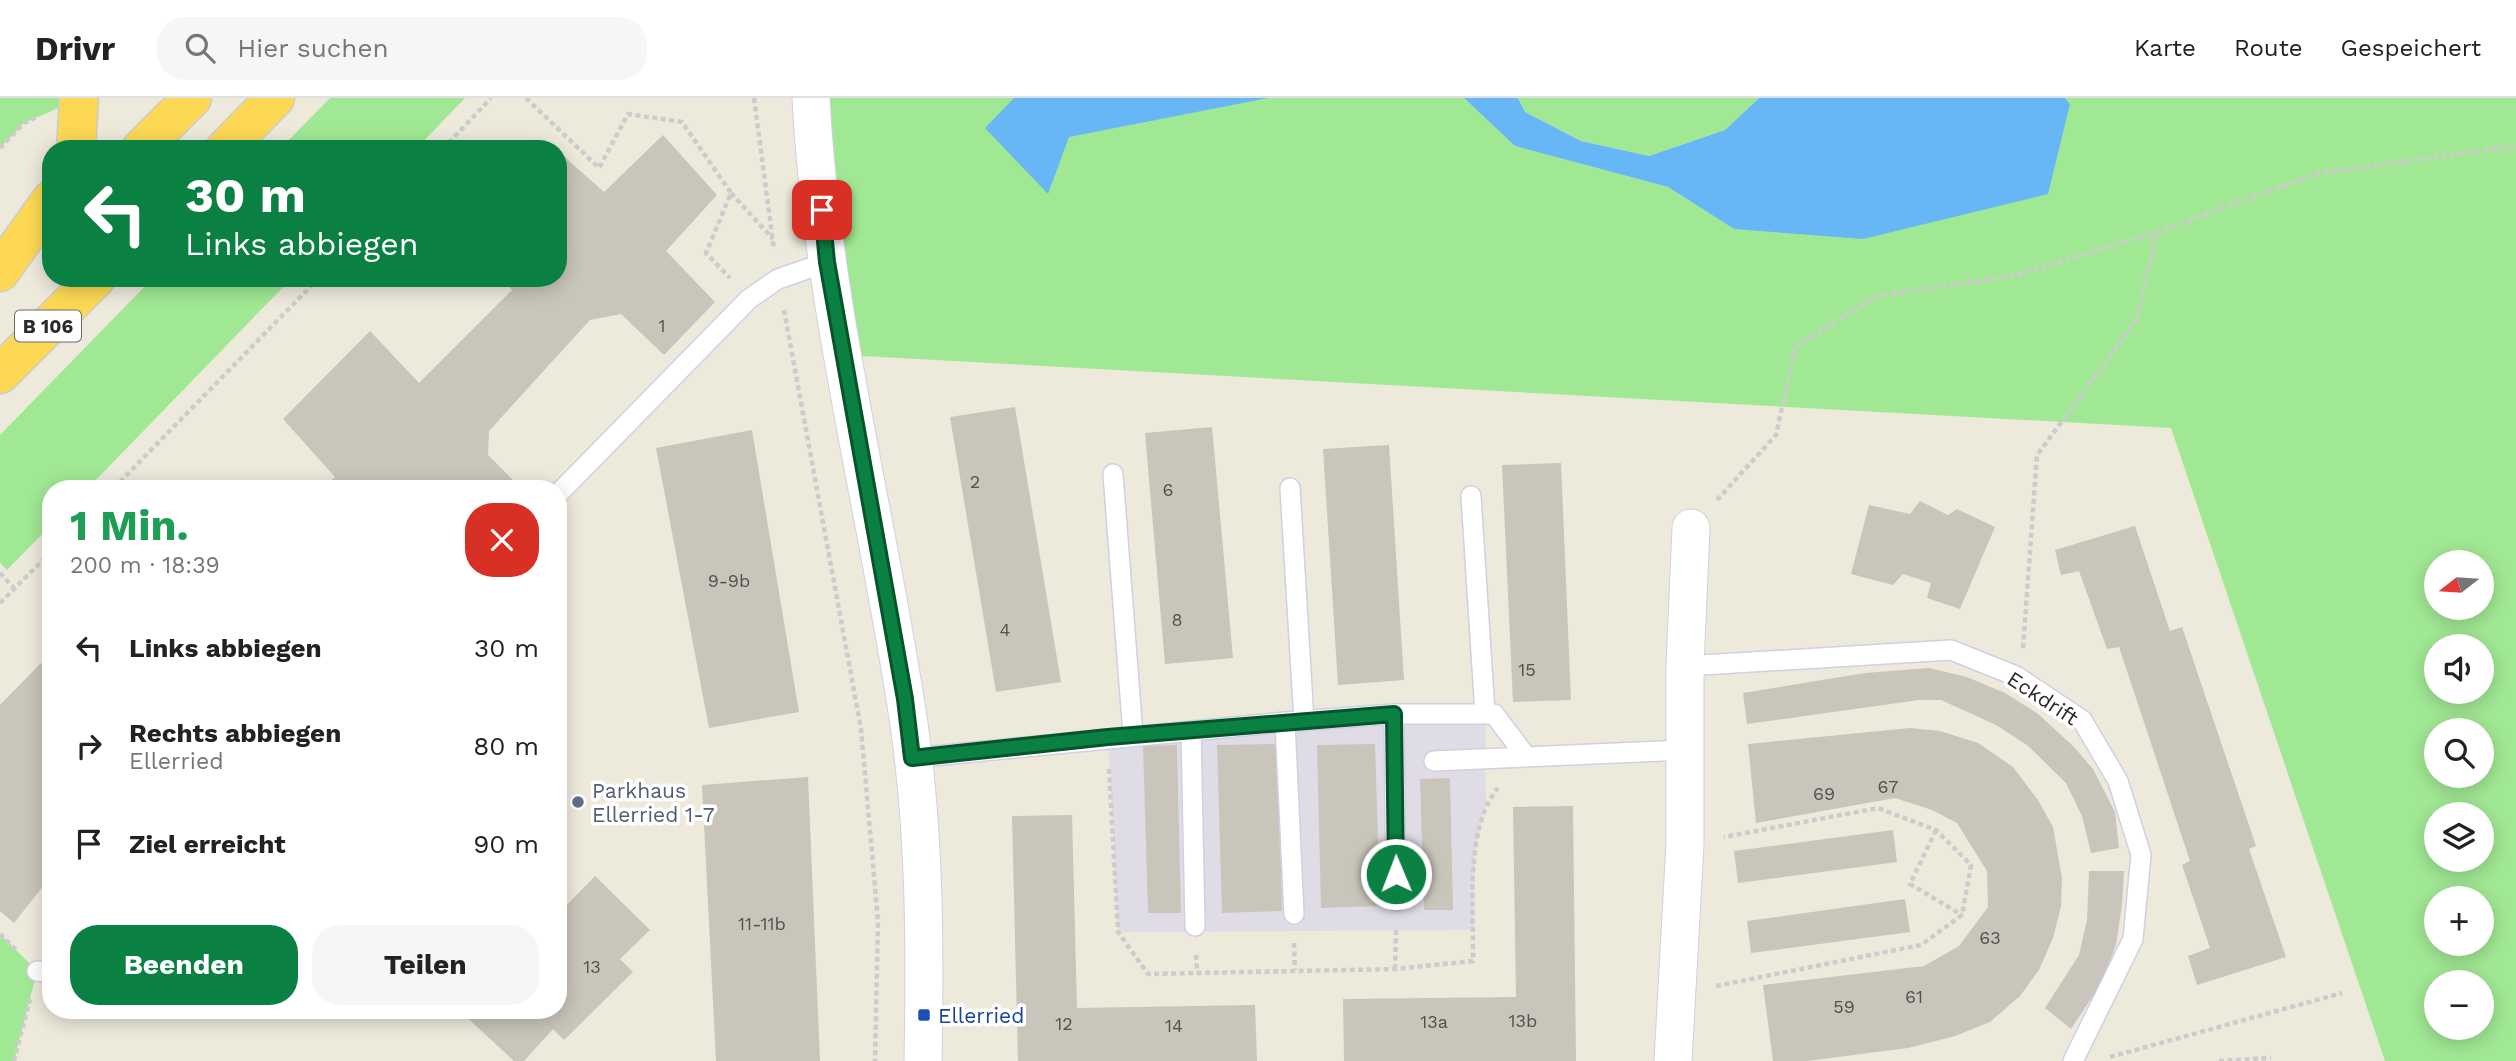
<!DOCTYPE html>
<html lang="de">
<meta charset="utf-8">
<style>
body{margin:0;font-family:"Work Sans",sans-serif;background:#f6f6f6;color:#222;height:100vh;display:flex;flex-direction:column;font-size:26px;white-space:nowrap}
*{box-sizing:border-box;margin:0}
p{font-size:23px;color:#767676}
.icon{flex:none;width:38px;height:38px;fill:none;stroke:currentColor;stroke-width:2;stroke-linecap:round;stroke-linejoin:round}
.map{position:relative;flex:1;overflow:hidden}
.sheet{position:absolute;left:42px;top:382px;width:525px;height:539px;display:flex;flex-direction:column;background:#fff;border-radius:28px;box-shadow:0 4px 18px #0003}
.sheet>*{flex:none}
.hud{position:absolute;left:42px;top:42px;width:525px;height:147px;border-radius:28px;box-shadow:0 4px 18px #0003;background:#0b8043;color:#fff;overflow:hidden}
.needle{width:46px;rotate:253deg}
.controls{position:absolute;left:2424px;top:452px;display:grid;gap:14px}
.controls a{display:grid;place-items:center;width:70px;height:70px;border-radius:50%;background:#fff;box-shadow:0 4px 18px #0003;font-size:35px}
.pin{position:absolute;display:grid;place-items:center;width:60px;height:60px;color:#fff;margin:-30px;border-radius:14px;box-shadow:0 4px 10px #0006}
.me{position:absolute;width:77px;margin:-38px;rotate:359deg;stroke-linejoin:round;filter:drop-shadow(0 0 5px #0008)}
.turn{display:flex;align-items:center;gap:24px;height:147px;padding:0 28px;font-size:32px}
.turn .icon{width:91px;height:91px;stroke-width:2.5}
.turn b{display:block;font-size:49px;line-height:60px}
.round{display:grid;place-items:center;flex:none;width:74px;height:74px;border-radius:28px;background:#f6f6f6}
.head{display:flex;align-items:center;justify-content:space-between;height:119px;padding:0 28px}
h1{font-size:42px;font-weight:700;line-height:52px;color:#1e9e55}
.button{display:flex;gap:14px;margin-top:auto;padding:14px 28px}
.button a{flex:1;height:80px;border-radius:28px;background:#0b8043;color:#fff;font-size:28px;font-weight:700;line-height:80px;text-align:center}
.button a+a{background:#f6f6f6;color:#222}
ul{padding:0;list-style:none}
li{display:flex;align-items:center;gap:21px;height:98px;padding:0 28px}
li div{flex:1}
li b{display:block;font-size:26px}
li em{font-style:normal}
header{display:flex;align-items:center;gap:42px;box-sizing:border-box;height:98px;padding:0 35px;background:#fff;border-bottom:2px solid #e0e0e0}
header strong{font-size:33px}
nav{display:flex;gap:38px;margin-inline-start:auto;font-size:24px}
.search{width:490px;height:63px;background:#f6f6f6;display:flex;align-items:center;gap:18px;box-sizing:border-box;padding:0 24px;border-radius:28px;color:#767676;font-size:26px}
.map>svg:first-child{display:block}
</style>
<header>
<strong>Drivr</strong>
<div class="search"><svg class="icon" aria-label="search" viewBox="0 0 24 24"><circle cx="10" cy="10" r="6"/><path d="M15 15l6 6"/></svg>Hier suchen</div>
<nav><a>Karte</a><a>Route</a><a>Gespeichert</a></nav>
</header>
<div class="map">
<svg width="2516" height="963" viewBox="0 0 2516 963">
<rect width="100%" height="100%" fill="#ede9db"/>
<path fill="#e0dce5" d="M1485 616 1486 704 1475 755 1473 832 1118 834 1108 639Z"/>
<path fill="#a1e894" fill-rule="evenodd" d="M0 0H79V1L24 25 0 50Z
M330 0H465L416 51H280Z
M811 0H1464L1515 48 1668 89 1734 131 2070 6 2065 0H2516V963H2385L2171 330 844 257ZM2436 464H2482V509H2436ZM2436 548H2482V593H2436ZM2436 632H2482V677H2436ZM2436 716H2482V761H2436ZM2436 800H2482V845H2436ZM2436 884H2482V929H2436Z
M1518 0H1759L1725 32 1649 58 1581 43 1525 14Z
M153 180H292L88 390H51V427L7 472 0 465V337Z
M0 836 37 873 14 963H0Z"/>
<path fill="#67b6f6" d="M1014 0H1268L1069 39 1048 96 985 30Z
M1464 0H1518L1525 14 1581 43 1649 58 1725 32 1759 0H2065L2070 6 2048 96 1863 141 1734 131 1668 89 1515 48Z"/>
<path fill="#c9c5bb" d="M663 37 717 97 666 153 715 204 664 257 621 216 590 222 489 333 488 357 521 390H323L335 379 283 321 370 233 419 285 512 192 501 180H558V53L604 94Z
M548 44 556 51H542Z
M1015 309 1061 584 996 594 950 319Z
M1212 329 1233 560 1165 566 1145 335Z
M752 332 799 614 709 630 656 350Z
M1389 347 1404 582 1338 587 1323 351Z
M1561 365 1571 602 1513 604 1502 367Z
M1920 403 1948 417 1957 411 1995 429 1960 511 1927 500 1931 485 1903 476 1893 487 1851 476 1869 407 1910 416Z
M2135 428 2170 533 2182 529 2256 748 2249 751 2286 859 2197 887 2188 858 2210 850 2182 767 2190 763 2119 549 2107 551 2079 473 2061 477 2055 452Z
M41 565 51 575V786L44 787 14 825 0 813V607Z
M1929 570 1967 579 2005 595 2037 615 2074 649 2093 671 2115 714 2119 750 2091 755 2082 718 2066 685 2027 647 1996 627 1941 602H1919L1747 626 1743 595 1865 575Z
M1910 630 1940 633 1978 645 2013 669 2038 702 2053 729 2062 780 2061 808 2053 840 2039 872 2020 898 1990 924 1955 938 1908 950 1807 963H1773L1763 887 1924 868 1959 848 1988 809 1987 773 1957 725 1932 712 1895 700 1756 725 1748 646Z
M1278 646 1282 813 1222 815 1217 647Z
M1375 646 1380 808 1321 810 1317 647Z
M1177 647 1181 815H1148L1143 648Z
M808 679 820 963H716L702 687Z
M1450 680 1453 812H1424L1420 681Z
M1573 708 1576 963H1344L1343 901 1516 899 1513 709Z
M1072 717 1077 910 1255 907 1257 963H1018L1012 718Z
M1893 732 1897 764 1738 785 1734 753Z
M2089 773H2124L2122 807 2116 847 2102 884 2071 931 2045 910 2079 857 2087 822Z
M595 778 650 832 620 861 633 874 564 942 553 931 524 963H514L463 916 467 912H558V816Z
M1905 801 1910 834 1751 855 1747 823Z"/>
<g fill="none" stroke-linecap="round" stroke-linejoin="round">
<defs>
<path id="service" d="M1113 376 1133 637
M1290 390 1304 623
M558 396 749 201 778 181 827 164
M1471 398 1485 616
M1685 568 1951 552 2016 578 2082 622 2118 683 2141 757 2133 841 2073 963
M1394 616 1396 803
M1285 624 1294 816
M1191 633 1195 828
M912 660 1285 624 1394 616H1494L1525 657
M1434 663 1685 652
M37 873 51 875"/>
<path id="minor" d="M811 0C822 211 878 417 909 626 925 738 925 850 923 963
M1673 963 1685 746V568L1691 430"/>
<path id="trunk" d="M76 51 79 0
M141 51 192 0
M225 51 275 0
M0 174 51 102
M0 276 96 180"/>
</defs>
<use href="#service" stroke="#d0d0e4" stroke-width="22"/>
<use href="#minor" stroke="#d0d0e4" stroke-width="39"/>
<use href="#trunk" stroke="#ccc" stroke-width="41"/>
<path stroke="#ccc" stroke-width="4.5" stroke-dasharray="5 3.5" stroke-linecap="butt" d="M526 0 599 70 628 16 682 24 731 95 706 155 730 180
M754 0 774 152
M0 50 24 25 39 18
M443 51 491 0
M731 95 773 141
M784 212 861 631 878 823 875 963
M114 390 319 180
M1717 402 1776 337 1795 249 1877 198 2017 177 2157 134 2320 75 2516 48
M0 475 14 490
M0 505 51 454
M2023 550 2037 357 2136 223 2157 134
M1109 671 1118 834 1148 876 1395 871 1473 863C1474 812 1464 731 1498 690
M1936 732 1910 786 1962 817
M0 836 17 853
M1294 845 1295 872
M1196 857 1197 873
M1395 871 1396 832
M1716 888 1921 847 1962 817 1971 767 1936 732 1878 710 1724 739
M2110 959 2342 895
M14 963 30 901
M2219 963 2271 960"/>
<use href="#service" stroke="#fff" stroke-width="19"/>
<use href="#minor" stroke="#fff" stroke-width="37"/>
<use href="#trunk" stroke="#fcd854" stroke-width="38"/>
</g>
<g fill="none" stroke-linecap="round" stroke-linejoin="round">
<defs>
<path id="route" d="M822 112 827 164 905 601 912 660 1108 639 1394 616 1396 776"/>
</defs>
<use href="#route" stroke="#07532c" stroke-width="18"/>
<use href="#route" stroke="#0b8043" stroke-width="12"/>
</g>
<circle fill="#5c6f8a" stroke="#fff" stroke-width="2.5" cx="578" cy="704" r="7"/>
<rect fill="#1a4fb4" stroke="#fff" stroke-width="2.5" x="917" y="910" width="14" height="14" rx="3.5"/>
<g text-anchor="middle" dominant-baseline="central" stroke-width="7" stroke-linejoin="round" paint-order="stroke">
<g font-size="18" fill="#52514e">
<text x="662" y="227">1</text>
<text x="975" y="383">2</text>
<text x="1168" y="391">6</text>
<text x="729" y="482">9-9b</text>
<text x="1177" y="521">8</text>
<text x="1005" y="531">4</text>
<text x="1527" y="571">15</text>
<text x="1888" y="688">67</text>
<text x="1824" y="695">69</text>
<text x="762" y="825">11-11b</text>
<text x="1990" y="839">63</text>
<text x="592" y="868">13</text>
<text x="1914" y="898">61</text>
<text x="1844" y="908">59</text>
<text x="1523" y="922">13b</text>
<text x="1434" y="923">13a</text>
<text x="1064" y="925">12</text>
<text x="1174" y="927">14</text>
</g>
<rect fill="#fff" stroke="#6a6a6a" stroke-width="2" x="15" y="212.5" width="66" height="31" rx="5"/>
<g font-size="19" font-weight="bold" fill="#2a2a2a">
<text x="48" y="228">B 106</text>
</g>
<g font-size="21" fill="#2a2a2a" stroke="#fff">
<text transform="translate(2043 600) rotate(33)">Eckdrift</text>
</g>
<g font-size="21" fill="#4e5e75" stroke="#fff" text-anchor="start">
<text x="592" y="692">Parkhaus<tspan x="592" dy="24">Ellerried 1-7</tspan></text>
</g>
<g font-size="21" fill="#164399" stroke="#fff" text-anchor="start">
<text x="938" y="917">Ellerried</text>
</g>
</g>
</svg>
<div class="controls">
<a><svg class="needle" viewBox="-14 -14 28 28"><path d="M0-13l5 13h-10z" fill="#e53935"/><path d="M0 13l5-13h-10z" fill="#767676"/></svg></a>
<a><svg class="icon" aria-label="sound" viewBox="0 0 24 24"><path d="M4 9h4l5-4v14l-5-4H4zM17 9q2 3 0 6"/></svg></a>
<a><svg class="icon" aria-label="search" viewBox="0 0 24 24"><circle cx="10" cy="10" r="6"/><path d="M15 15l6 6"/></svg></a>
<a><svg class="icon" aria-label="layers" viewBox="0 0 24 24"><path d="M12 4l9 5-9 5-9-5zM3 14l9 5 9-5"/></svg></a>
<a>+</a>
<a>−</a>
</div>
<div class="pin" style="left:822px;top:112px;background:#d93025"><svg class="icon" aria-label="arrive" viewBox="0 0 24 24"><path d="M6 21V4h12l-3 4 3 4H6"/></svg></div>
<svg class="me" style="left:1396px;top:776px" viewBox="-20 -20 40 40"><circle r="17" fill="#0b8043" stroke="#fff" stroke-width="3"/><path d="M0-11L8 9 0 5-8 9z" fill="#fff"/></svg>
<div class="hud">
<div class="turn"><svg class="icon" aria-label="left" viewBox="0 0 24 24"><path d="M17 20v-9H6M10 6l-5 5 5 5"/></svg><div><b>30 m</b>Links abbiegen</div></div>
</div>
<section class="sheet">
<div class="head"><div><h1>1 Min.</h1><p>200 m · 18:39</p></div><a class="round" style="background:#d93025;color:#fff"><svg class="icon" aria-label="close" viewBox="0 0 24 24"><path d="M6 6l12 12M18 6L6 18"/></svg></a></div>
<ul>
<li><svg class="icon" aria-label="left" viewBox="0 0 24 24"><path d="M17 20v-9H6M10 6l-5 5 5 5"/></svg><div><b>Links abbiegen</b></div><em>30 m</em></li>
<li><svg class="icon" aria-label="right" viewBox="0 0 24 24"><path d="M7 20v-9h11M14 6l5 5-5 5"/></svg><div><b>Rechts abbiegen</b><p>Ellerried</p></div><em>80 m</em></li>
<li><svg class="icon" aria-label="arrive" viewBox="0 0 24 24"><path d="M6 21V4h12l-3 4 3 4H6"/></svg><div><b>Ziel erreicht</b></div><em>90 m</em></li>
</ul>
<div class="button"><a>Beenden</a><a>Teilen</a></div>
</section>
</div>
